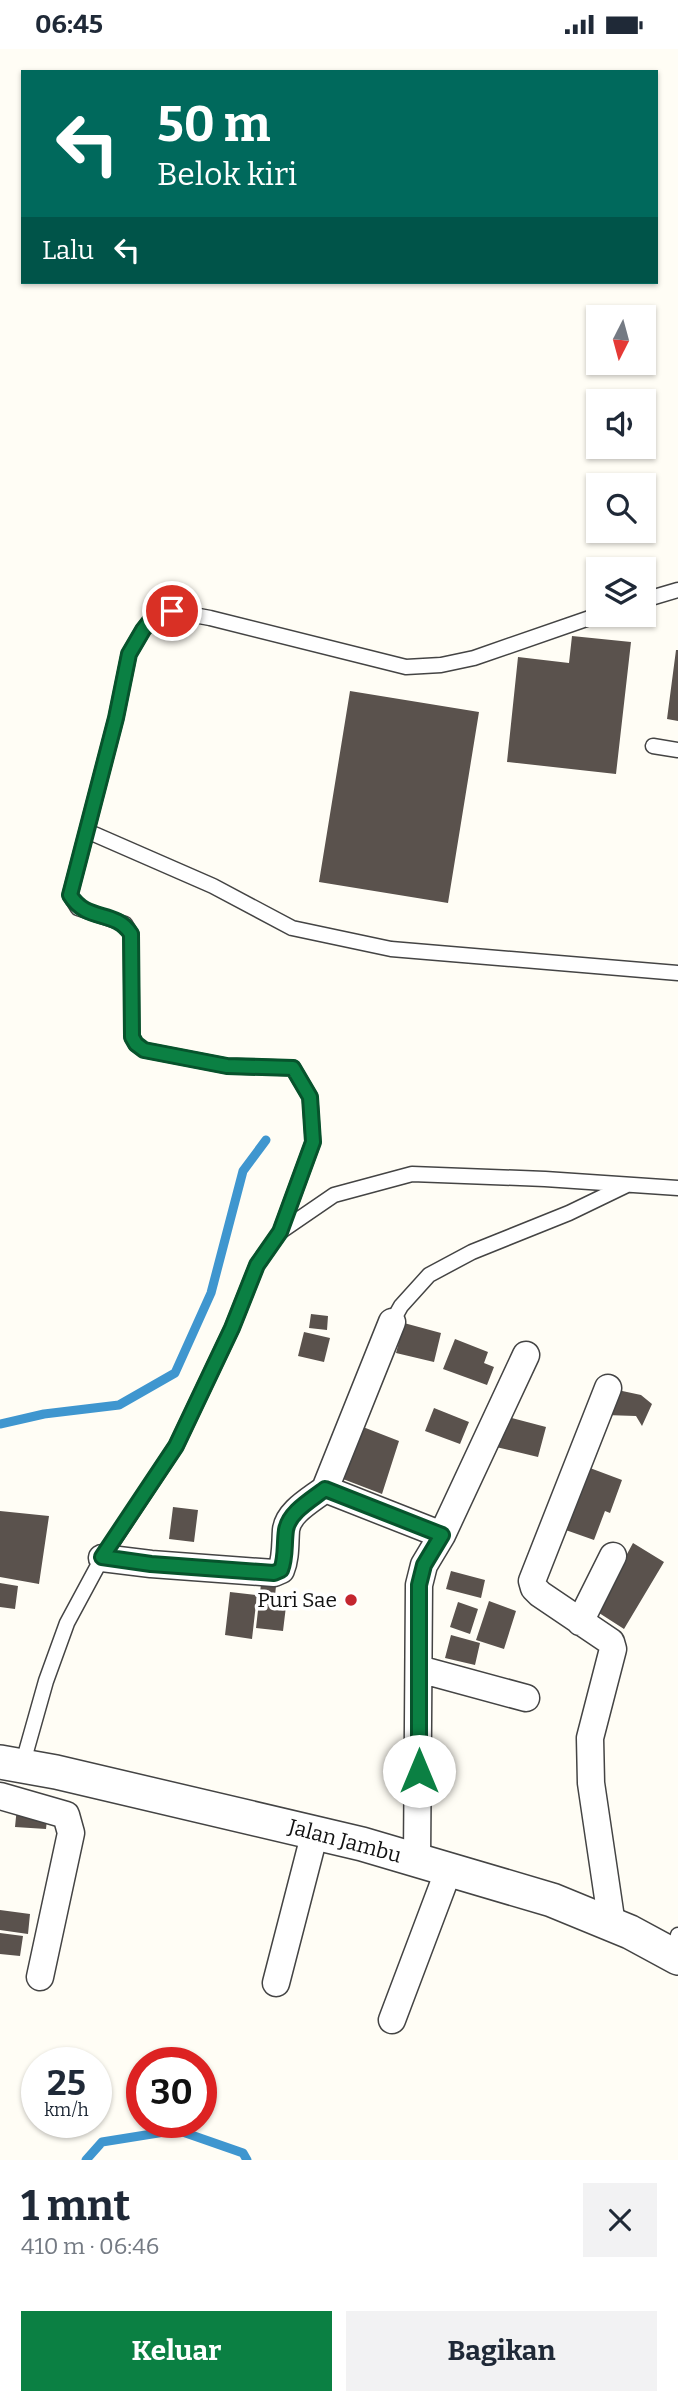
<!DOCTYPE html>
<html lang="id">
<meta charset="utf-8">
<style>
body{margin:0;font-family:Bitter,serif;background:#f2f2f3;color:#1f2937;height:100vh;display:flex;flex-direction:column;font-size:26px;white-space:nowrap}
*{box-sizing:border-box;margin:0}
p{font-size:23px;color:#747a83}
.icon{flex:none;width:38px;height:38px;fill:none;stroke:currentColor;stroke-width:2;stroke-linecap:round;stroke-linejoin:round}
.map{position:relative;height:2111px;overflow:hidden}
.side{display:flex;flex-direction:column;background:#fff;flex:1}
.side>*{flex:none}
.guide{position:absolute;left:21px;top:21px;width:637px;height:214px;border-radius:0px;box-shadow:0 2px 5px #0004;background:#00695c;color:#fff;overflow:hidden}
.needle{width:46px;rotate:186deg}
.tools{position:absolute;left:586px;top:256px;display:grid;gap:14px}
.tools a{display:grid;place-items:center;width:70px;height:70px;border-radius:0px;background:#fff;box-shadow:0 2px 5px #0004;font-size:35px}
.speed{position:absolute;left:21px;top:1998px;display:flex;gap:14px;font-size:35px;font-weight:700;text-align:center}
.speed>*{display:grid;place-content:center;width:91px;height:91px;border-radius:50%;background:#fff;box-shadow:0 2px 5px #0004;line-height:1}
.speed small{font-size:18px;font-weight:400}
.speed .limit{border:10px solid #d22;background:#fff;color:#111}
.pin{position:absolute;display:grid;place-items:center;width:60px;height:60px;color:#fff;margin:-30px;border:4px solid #fff;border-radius:50%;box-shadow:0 2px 7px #0007}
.me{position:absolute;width:77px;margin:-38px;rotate:0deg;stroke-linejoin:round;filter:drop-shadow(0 0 5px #0008)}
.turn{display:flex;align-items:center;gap:24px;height:147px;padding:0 21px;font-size:32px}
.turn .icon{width:91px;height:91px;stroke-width:2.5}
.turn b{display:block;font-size:49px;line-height:60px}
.then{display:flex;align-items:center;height:66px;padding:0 21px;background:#0003;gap:14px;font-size:26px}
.round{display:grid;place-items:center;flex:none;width:74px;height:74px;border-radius:0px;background:#f2f2f3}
.overview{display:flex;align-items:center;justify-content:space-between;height:119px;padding:0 21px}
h1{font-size:42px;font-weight:700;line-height:52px}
.primary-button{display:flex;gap:14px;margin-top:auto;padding:14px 21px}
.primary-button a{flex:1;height:80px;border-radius:0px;background:#0b8043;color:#fff;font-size:28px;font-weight:700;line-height:80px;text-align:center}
.primary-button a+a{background:#f2f2f3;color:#1f2937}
.status{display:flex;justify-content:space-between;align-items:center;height:49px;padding:0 35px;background:#fff;direction:ltr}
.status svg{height:19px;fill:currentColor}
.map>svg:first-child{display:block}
</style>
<div class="status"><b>06:45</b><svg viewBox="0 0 49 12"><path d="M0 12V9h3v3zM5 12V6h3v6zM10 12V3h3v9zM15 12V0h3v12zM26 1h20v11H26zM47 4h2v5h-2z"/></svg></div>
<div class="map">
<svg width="678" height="2111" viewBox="0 0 678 2111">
<rect width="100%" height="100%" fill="#fffdf5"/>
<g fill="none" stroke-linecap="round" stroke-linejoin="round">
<path stroke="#3f96cf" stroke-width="9" d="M0 1375 44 1365 119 1356 175 1324 211 1244 243 1122 266 1091
M86 2111 102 2093 177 2081 243 2104 247 2111"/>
</g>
<path fill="#5a524d" d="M572 587 631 593 616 725 507 713 518 608 569 614Z
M676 601H678V672L667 670Z
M350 642 479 663 448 854 319 833Z
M311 1265 328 1267 327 1281 309 1279Z
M404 1274 441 1284 434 1313 396 1304Z
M304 1283 330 1289 324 1313 298 1307Z
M455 1290 488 1303 484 1314 494 1318 487 1336 443 1320Z
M613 1340 641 1346 652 1355 642 1377 636 1367 605 1366Z
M434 1359 469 1373 460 1395 425 1382Z
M504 1367 546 1378 538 1408 496 1398Z
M363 1378 399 1392 382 1445 343 1430Z
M582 1416 622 1431 610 1464 605 1462 594 1491 560 1479Z
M173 1458 198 1461 194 1493 169 1490Z
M0 1462 49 1467 39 1535 0 1528Z
M633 1494 664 1513 624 1580 596 1562Z
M451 1522 485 1531 481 1549 446 1540Z
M0 1534 18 1537 15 1560 0 1558Z
M261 1535 276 1537 275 1547 287 1549 283 1582 256 1579Z
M230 1543 257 1546 252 1590 225 1586Z
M489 1552 516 1562 504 1600 476 1591Z
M458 1553 478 1560 470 1585 450 1578Z
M451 1586 480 1594 475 1616 445 1609Z
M17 1758 48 1761 46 1780 15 1778Z
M0 1861 30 1865 28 1885 0 1881Z
M0 1884 23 1887 20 1907 0 1905Z"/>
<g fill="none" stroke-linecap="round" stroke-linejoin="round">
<defs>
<path id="service" d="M644 551 678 541
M653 697 678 701
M87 782 213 837 292 879 391 900 678 924
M280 1183 313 1093 310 1048 293 1019 227 1017 144 1001 136 995 132 988 131 885 125 875 78 859 70 846 116 669 129 605 143 581 154 567 172 562 210 569 406 618 441 616 474 609 601 565
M392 1273 401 1257 429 1226 472 1203 569 1164 627 1136
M22 1717 46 1632 67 1574 102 1509 176 1397 232 1279 257 1216 280 1183 334 1146 412 1125 545 1130 678 1139
M673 1906 678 1886"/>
<path id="minor" d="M608 1339 532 1532 534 1539 540 1545 611 1593 613 1600 590 1689 591 1734 612 1876
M325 1440 392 1273
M102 1509 151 1515 274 1524 281 1521C286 1509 285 1495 286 1481 288 1463 311 1451 325 1440L442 1486
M580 1573 613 1507
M419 1620 526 1649
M0 1747 66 1766 71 1784 40 1928
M417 1812 419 1536 424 1516 442 1486 526 1306
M276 1934 315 1783
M392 1971 449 1820"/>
<path id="tertiary" d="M0 1713 56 1723 362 1795 552 1851 630 1883 678 1909"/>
</defs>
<use href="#service" stroke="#444" stroke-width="17"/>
<use href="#minor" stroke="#444" stroke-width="29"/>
<use href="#tertiary" stroke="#444" stroke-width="36"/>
<use href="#service" stroke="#fff" stroke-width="14"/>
<use href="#minor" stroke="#fff" stroke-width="26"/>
<use href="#tertiary" stroke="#fff" stroke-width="33"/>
</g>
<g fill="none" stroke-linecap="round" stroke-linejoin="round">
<defs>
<path id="route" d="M172 562 154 567 143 581 129 605 116 669 70 846C87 874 115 860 131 885L132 988 136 995 144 1001 227 1017 293 1019 310 1048 313 1093 280 1183 257 1216 232 1279 176 1397 102 1508 151 1515 274 1524 281 1521C286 1509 284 1495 286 1481 289 1463 311 1451 325 1440L442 1486 424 1516 419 1536V1722"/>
</defs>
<use href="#route" stroke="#07532c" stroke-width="18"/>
<use href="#route" stroke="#0b8043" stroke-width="12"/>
</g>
<circle fill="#c4262e" stroke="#fff" stroke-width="2.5" cx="351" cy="1551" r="7"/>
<g text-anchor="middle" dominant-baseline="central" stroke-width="7" stroke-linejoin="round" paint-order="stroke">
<g font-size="21" fill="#111" stroke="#fff" text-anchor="end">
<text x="337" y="1551">Puri Sae</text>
</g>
<g font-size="21" fill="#111" stroke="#fff">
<text transform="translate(345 1792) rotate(15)">Jalan Jambu</text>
</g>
</g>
</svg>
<div class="tools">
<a><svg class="needle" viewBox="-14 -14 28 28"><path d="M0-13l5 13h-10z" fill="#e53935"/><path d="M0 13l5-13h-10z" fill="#747a83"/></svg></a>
<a><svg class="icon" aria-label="sound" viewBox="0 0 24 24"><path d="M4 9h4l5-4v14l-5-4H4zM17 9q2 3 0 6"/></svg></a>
<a><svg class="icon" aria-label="search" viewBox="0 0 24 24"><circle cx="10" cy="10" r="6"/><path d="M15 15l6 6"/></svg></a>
<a><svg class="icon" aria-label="layers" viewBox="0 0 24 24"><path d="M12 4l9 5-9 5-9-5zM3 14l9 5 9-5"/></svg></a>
</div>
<div class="speed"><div>25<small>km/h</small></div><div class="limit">30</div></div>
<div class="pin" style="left:172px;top:562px;background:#d93025"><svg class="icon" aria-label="arrive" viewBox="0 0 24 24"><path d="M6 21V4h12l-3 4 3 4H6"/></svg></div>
<svg class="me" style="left:419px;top:1722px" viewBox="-20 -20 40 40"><circle r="19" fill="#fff"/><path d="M0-13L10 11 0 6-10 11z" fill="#0b8043"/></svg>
<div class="guide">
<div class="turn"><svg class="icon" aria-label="left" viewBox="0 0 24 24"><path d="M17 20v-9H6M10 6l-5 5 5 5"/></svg><div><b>50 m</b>Belok kiri</div></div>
<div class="then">Lalu<svg class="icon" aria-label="left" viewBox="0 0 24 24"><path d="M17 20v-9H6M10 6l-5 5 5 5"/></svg></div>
</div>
</div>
<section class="side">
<div class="overview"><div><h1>1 mnt</h1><p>410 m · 06:46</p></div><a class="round"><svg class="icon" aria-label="close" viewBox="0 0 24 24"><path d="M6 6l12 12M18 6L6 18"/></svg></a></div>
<div class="primary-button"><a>Keluar</a><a>Bagikan</a></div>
</section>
